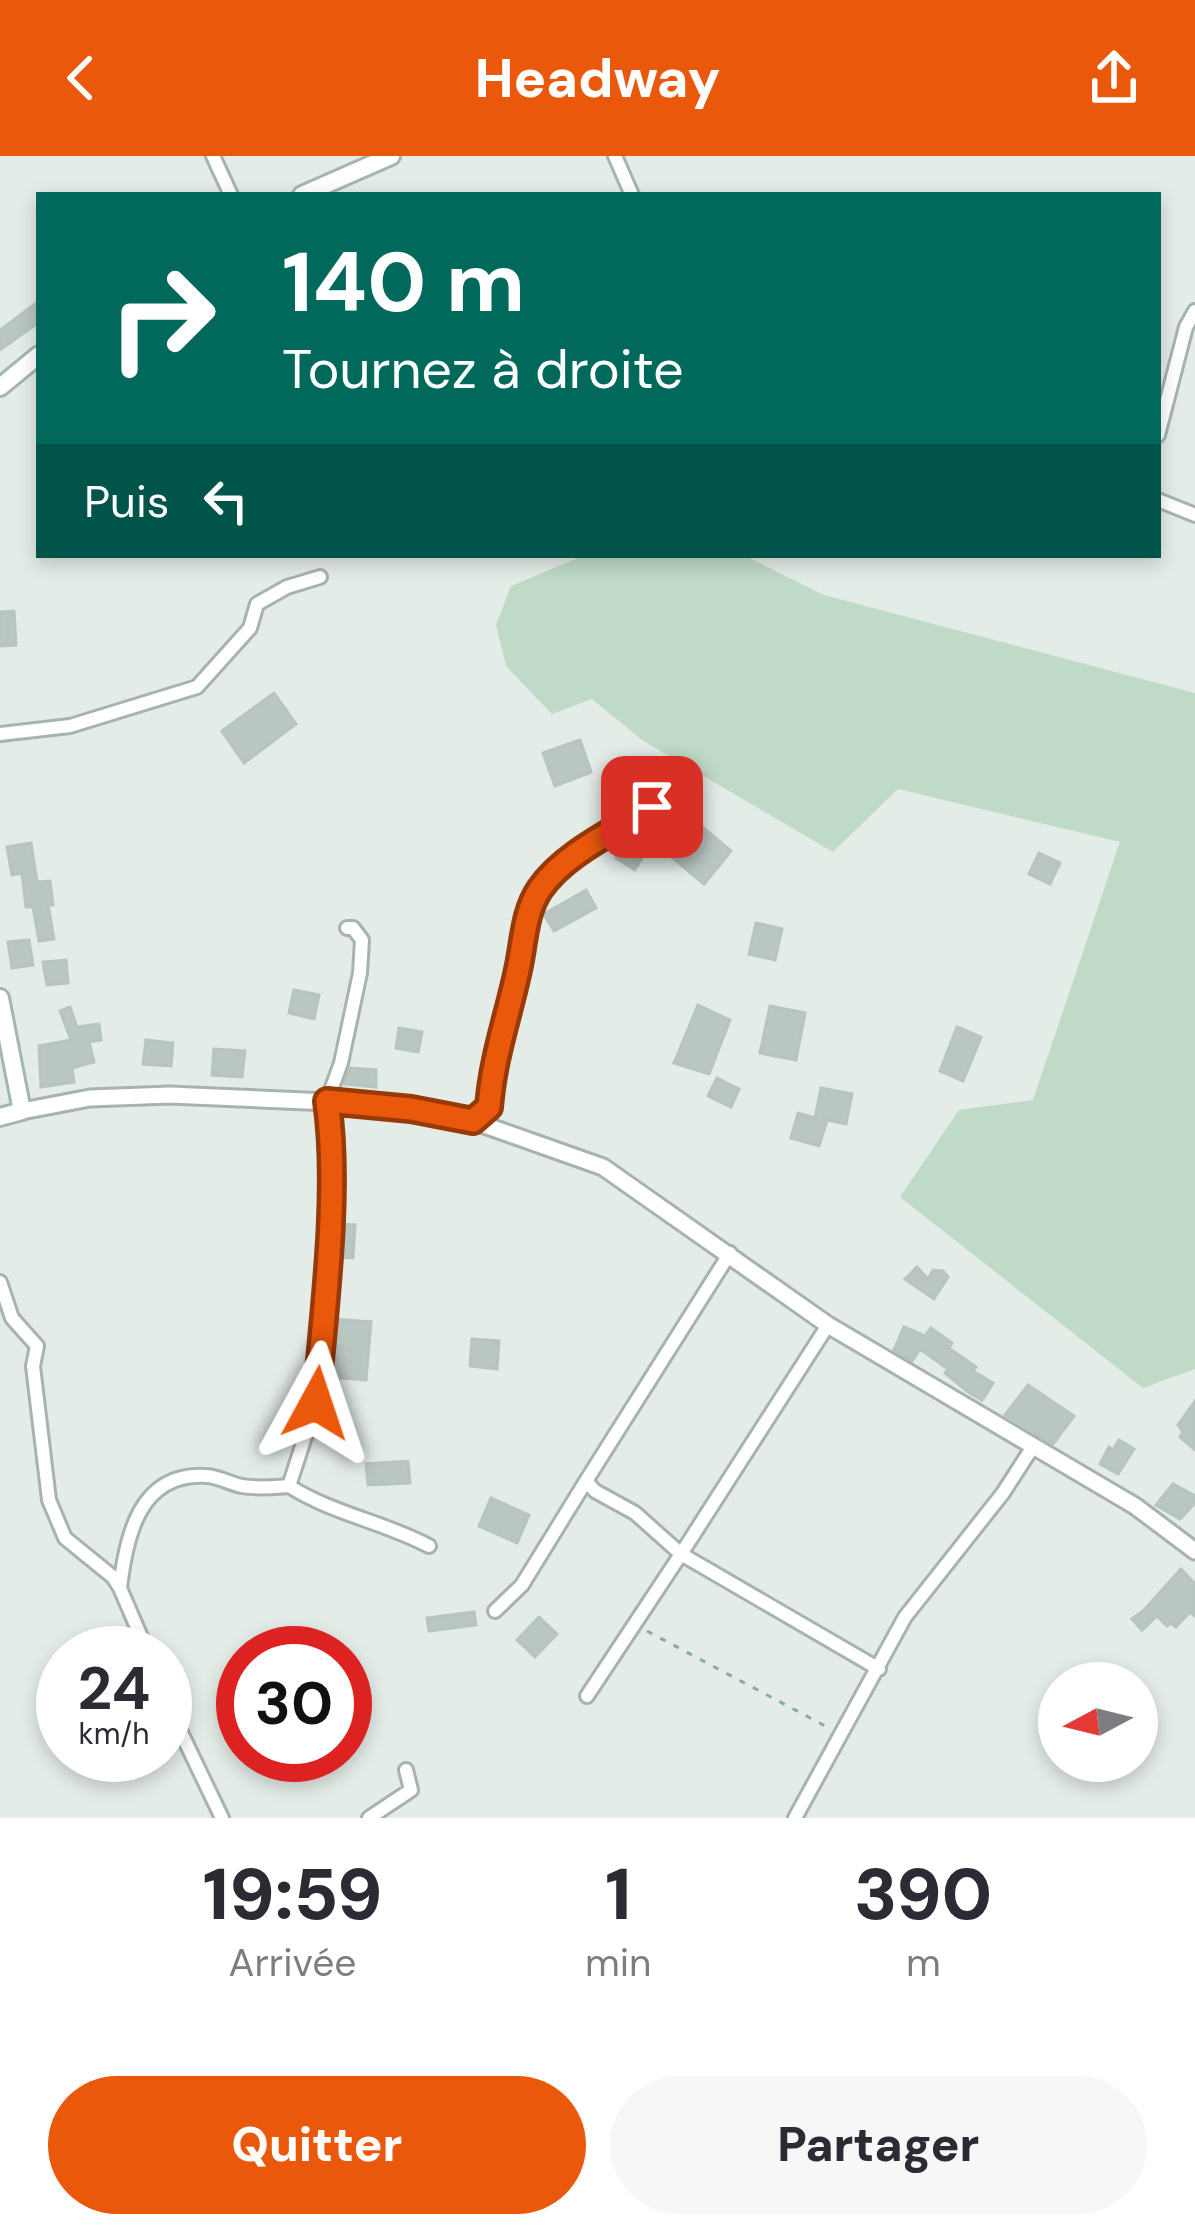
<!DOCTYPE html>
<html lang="fr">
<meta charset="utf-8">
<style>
body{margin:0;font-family:"DM Sans",sans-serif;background:#f7f7f7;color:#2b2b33;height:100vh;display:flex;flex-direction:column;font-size:45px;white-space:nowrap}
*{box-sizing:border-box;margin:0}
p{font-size:39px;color:#7c7c81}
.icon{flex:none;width:66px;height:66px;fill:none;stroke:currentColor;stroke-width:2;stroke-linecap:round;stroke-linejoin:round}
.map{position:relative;height:1662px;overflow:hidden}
.drawer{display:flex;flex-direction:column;background:#fff;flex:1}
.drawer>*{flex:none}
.guide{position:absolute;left:36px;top:36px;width:1125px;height:366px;border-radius:0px;box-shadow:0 6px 18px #0003;background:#00695c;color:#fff;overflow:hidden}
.needle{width:78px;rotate:263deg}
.controls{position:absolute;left:1038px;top:1506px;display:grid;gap:24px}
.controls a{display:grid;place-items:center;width:120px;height:120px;border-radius:50%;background:#fff;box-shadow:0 6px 18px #0003;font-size:60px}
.speed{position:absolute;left:36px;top:1470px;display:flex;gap:24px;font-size:60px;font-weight:700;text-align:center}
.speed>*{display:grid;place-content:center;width:156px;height:156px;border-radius:50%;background:#fff;box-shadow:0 6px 18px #0003;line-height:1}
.speed small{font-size:30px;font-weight:400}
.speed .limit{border:18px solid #d22;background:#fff;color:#111}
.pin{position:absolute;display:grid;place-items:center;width:102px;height:102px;color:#fff;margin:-51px;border-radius:24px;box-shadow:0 6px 18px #0006}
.me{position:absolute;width:132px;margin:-66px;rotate:5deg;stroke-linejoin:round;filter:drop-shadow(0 0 9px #0008)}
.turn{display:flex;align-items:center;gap:42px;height:252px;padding:0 48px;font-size:54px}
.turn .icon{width:156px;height:156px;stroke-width:2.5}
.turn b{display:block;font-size:84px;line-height:102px}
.then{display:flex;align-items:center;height:114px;padding:0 48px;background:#0003;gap:24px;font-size:45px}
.eta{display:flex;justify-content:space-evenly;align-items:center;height:204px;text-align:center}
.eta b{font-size:72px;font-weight:800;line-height:84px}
.button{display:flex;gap:24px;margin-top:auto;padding:24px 48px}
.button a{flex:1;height:138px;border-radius:72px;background:#ea580c;color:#fff;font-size:48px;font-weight:800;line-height:138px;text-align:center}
.button a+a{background:#f7f7f7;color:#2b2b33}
header{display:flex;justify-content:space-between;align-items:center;height:156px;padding:0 48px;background:#ea580c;color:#fff;font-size:54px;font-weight:800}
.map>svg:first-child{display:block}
</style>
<header><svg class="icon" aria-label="back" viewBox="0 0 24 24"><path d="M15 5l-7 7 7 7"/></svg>Headway<svg class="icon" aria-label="share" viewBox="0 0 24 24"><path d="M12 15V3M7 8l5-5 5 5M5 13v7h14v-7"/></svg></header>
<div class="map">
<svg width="1195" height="1662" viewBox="0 0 1195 1662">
<rect width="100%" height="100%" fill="#e4ece8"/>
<path fill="#bfdac7" d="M585 399H743L824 439 1195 537V1213L1143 1232 900 1041 959 954 1033 944 1120 686 898 633 833 696 642 584 592 543 552 558 506 510 496 469 511 430Z"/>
<path fill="#b9c6c1" stroke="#b7c5bf" stroke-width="3" d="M39 145V166L0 194V174Z
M14 455 16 489 0 490V456Z
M274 537 296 568 244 607 222 575Z
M580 584 591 616 555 630 543 597Z
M687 658 731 695 704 728 659 690Z
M630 678 649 689 635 714 616 702Z
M31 687 37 726 50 725 53 749H48L54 783 39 785 33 751H26L22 717 12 719 7 691Z
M1039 697 1060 707 1050 728 1029 718Z
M586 734 596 752 554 775 544 758Z
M756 767 782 773 775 804 749 798Z
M29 784 33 809 12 812 8 786Z
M66 804 68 827 47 829 43 806Z
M294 834 319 839 314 863 289 857Z
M698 849 730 864 709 918 674 907Z
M770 850 805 857 796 904 760 897Z
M70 851 77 871 99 868 101 884 89 886 94 906 72 912 74 926 41 931 39 890 71 884 60 855Z
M957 871 981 881 963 925 940 915Z
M399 872 422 876 418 896 396 892Z
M146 884 173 887 171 910 143 908Z
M214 893 245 895 242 921 212 919Z
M350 912 376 914V931L344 928Z
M717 922 739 933 731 951 708 940Z
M821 932 852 938 846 968 827 964 819 990 791 982 798 957 815 962Z
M339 1068 355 1069 353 1102 337 1101Z
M917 1111 928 1123 933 1114 943 1115 948 1121 934 1143 905 1123Z
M333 1163 371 1166 366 1224 328 1221Z
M904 1171 925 1180 931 1172 952 1187 949 1192 976 1211 973 1215 993 1227 985 1240 982 1244 968 1236 945 1217 948 1213 920 1193 912 1205 894 1194Z
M472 1183 499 1185 497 1213 470 1210Z
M1028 1229 1074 1260 1053 1288 1005 1259Z
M1195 1245V1294L1180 1281 1183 1276 1178 1269Z
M1119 1284 1134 1293 1118 1318 1100 1308 1109 1291 1113 1294Z
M408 1305 410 1327 368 1329 366 1308Z
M1173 1328 1195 1340V1347L1180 1363 1156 1349Z
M491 1342 529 1359 517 1387 479 1370Z
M1181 1413 1195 1428V1460L1190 1456 1176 1471 1171 1467 1167 1470 1157 1460 1142 1474 1132 1463 1144 1454Z
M474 1456 476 1469 429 1475 427 1462Z
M539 1461 557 1478 535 1501 517 1484Z"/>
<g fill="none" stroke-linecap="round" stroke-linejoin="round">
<defs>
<path id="minor" d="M213 0 231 39
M615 0 632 39
M1158 279 1186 171 1195 155
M1158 344 1195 359
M0 578 70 570 197 531 250 472 257 448 287 431 320 421
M473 965 489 951C493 903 507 861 518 815 524 789 523 759 538 735 560 699 642 657 680 633
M0 1126 12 1162 37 1190 33 1210 49 1344 65 1382 113 1421 120 1432 148 1497
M828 1169 681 1398 879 1513
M289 1330C333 1358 384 1366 429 1390
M120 1432C126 1381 139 1316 206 1320 218 1320 230 1328 242 1330 257 1333 274 1331 289 1330L316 1247 328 1077 331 971 327 945 341 907 360 817 362 784 353 772H347
M495 1455 522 1429 586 1325
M587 1540 681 1398 635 1357 595 1335 586 1325 730 1097
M165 1543 222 1662
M369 1662 411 1634 406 1614
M795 1662 905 1461 1003 1337 1032 1292"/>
<path id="tertiary" d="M22 955 90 942 170 939 351 947 473 965 603 1011 828 1169 1135 1350 1195 1395"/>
<path id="secondary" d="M302 39 391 0
M0 231 39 199
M0 842 22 955 0 961"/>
</defs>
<use href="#minor" stroke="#a7b3af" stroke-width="18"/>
<use href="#tertiary" stroke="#a7b3af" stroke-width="21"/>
<use href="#secondary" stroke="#a3b6b0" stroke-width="22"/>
<path stroke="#88aca1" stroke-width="3" stroke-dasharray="6 9" stroke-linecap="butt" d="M647 1475 829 1572"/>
<use href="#minor" stroke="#fff" stroke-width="12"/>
<use href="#tertiary" stroke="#fff" stroke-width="15"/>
<use href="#secondary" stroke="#fff" stroke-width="16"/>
</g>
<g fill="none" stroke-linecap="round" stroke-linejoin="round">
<defs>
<path id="route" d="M316 1247C324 1156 340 1034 327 945L411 953 473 965 489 951C493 901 508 861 518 814 524 788 524 756 540 733 565 697 615 675 652 651"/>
</defs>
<use href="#route" stroke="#983908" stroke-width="30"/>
<use href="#route" stroke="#ea580c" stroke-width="21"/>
</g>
</svg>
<div class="controls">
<a><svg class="needle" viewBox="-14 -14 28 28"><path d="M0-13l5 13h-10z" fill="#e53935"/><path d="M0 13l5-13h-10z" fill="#7c7c81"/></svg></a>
</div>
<div class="speed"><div>24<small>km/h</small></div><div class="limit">30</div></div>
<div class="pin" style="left:652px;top:651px;background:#d93025"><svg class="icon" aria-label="arrive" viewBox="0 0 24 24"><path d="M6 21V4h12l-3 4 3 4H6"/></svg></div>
<svg class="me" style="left:316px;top:1247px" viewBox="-20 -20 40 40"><path d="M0-17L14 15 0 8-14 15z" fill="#ea580c" stroke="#fff" stroke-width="4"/></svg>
<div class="guide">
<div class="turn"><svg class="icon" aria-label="right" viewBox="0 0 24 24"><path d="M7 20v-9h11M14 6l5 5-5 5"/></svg><div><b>140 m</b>Tournez à droite</div></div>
<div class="then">Puis<svg class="icon" aria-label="left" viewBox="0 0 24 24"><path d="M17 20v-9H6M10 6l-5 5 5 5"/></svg></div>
</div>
</div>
<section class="drawer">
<div class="eta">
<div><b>19:59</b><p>Arrivée</p></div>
<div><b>1</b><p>min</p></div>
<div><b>390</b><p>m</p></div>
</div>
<div class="button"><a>Quitter</a><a>Partager</a></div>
</section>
